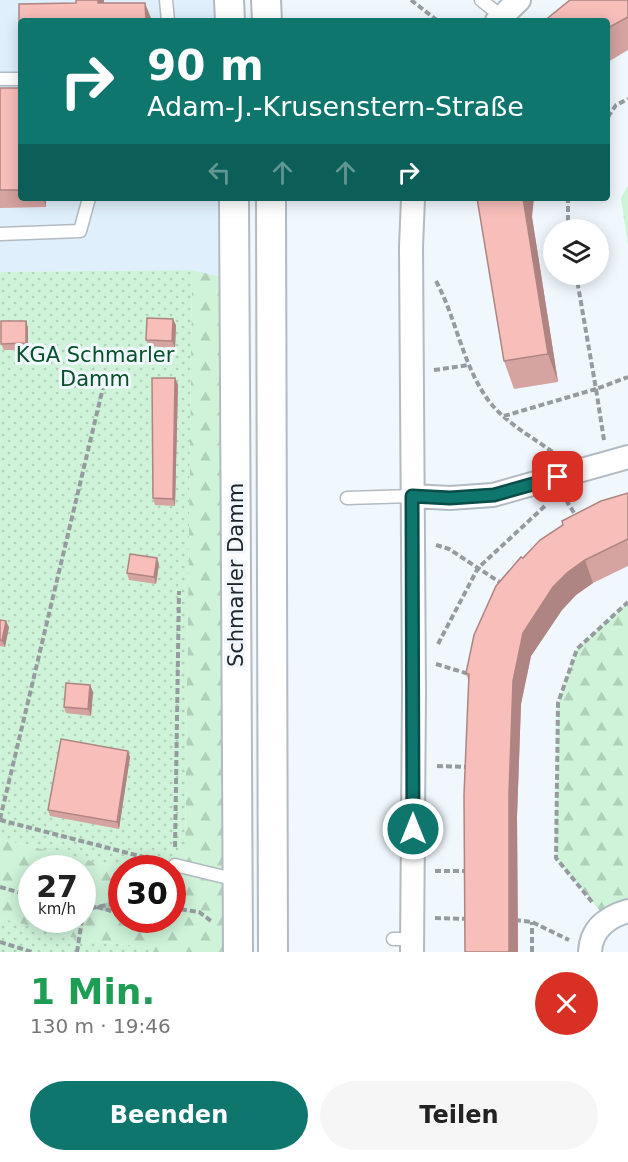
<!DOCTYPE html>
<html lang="de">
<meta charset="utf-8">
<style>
body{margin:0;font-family:"DejaVu Sans",sans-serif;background:#f6f6f6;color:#222;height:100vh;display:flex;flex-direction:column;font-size:22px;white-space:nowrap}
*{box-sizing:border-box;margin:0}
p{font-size:20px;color:#767676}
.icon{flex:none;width:33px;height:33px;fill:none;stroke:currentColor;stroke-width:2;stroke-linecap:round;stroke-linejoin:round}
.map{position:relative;height:952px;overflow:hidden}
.drawer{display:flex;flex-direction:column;background:#fff;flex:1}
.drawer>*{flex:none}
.hud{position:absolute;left:18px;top:18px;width:592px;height:183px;border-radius:6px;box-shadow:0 3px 15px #0003;background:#0f766e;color:#fff;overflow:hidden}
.tools{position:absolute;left:543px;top:219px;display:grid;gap:12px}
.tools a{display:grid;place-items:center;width:66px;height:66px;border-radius:50%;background:#fff;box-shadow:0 3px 15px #0003;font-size:30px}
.speed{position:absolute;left:18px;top:855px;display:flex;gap:12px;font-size:30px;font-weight:700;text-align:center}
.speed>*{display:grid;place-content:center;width:78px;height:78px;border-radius:50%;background:#fff;box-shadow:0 3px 15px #0003;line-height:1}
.speed small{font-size:15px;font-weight:400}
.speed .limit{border:9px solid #d22;background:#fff;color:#111}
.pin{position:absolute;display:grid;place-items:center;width:51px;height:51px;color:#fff;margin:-26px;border-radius:12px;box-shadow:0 3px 9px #0006}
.me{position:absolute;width:66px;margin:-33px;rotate:0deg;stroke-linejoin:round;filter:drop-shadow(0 0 4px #0008)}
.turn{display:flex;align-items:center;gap:21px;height:126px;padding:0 30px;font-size:27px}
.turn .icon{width:78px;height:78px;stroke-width:2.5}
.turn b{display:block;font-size:42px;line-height:51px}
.lanes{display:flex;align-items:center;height:57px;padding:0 30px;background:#0003;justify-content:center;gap:30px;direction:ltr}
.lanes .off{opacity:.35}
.round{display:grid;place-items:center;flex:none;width:63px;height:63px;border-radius:32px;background:#f6f6f6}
.head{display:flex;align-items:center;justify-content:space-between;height:102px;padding:0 30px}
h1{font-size:36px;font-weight:700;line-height:45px;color:#1e9e55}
.action{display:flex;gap:12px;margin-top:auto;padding:12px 30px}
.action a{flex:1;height:69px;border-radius:36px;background:#0f766e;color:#fff;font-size:24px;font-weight:700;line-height:69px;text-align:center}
.action a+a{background:#f6f6f6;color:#222}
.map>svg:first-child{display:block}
</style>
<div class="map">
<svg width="628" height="952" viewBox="0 0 628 952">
<defs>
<pattern id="grass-tufts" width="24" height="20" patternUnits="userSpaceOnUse" patternTransform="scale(1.5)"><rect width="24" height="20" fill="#cef3d9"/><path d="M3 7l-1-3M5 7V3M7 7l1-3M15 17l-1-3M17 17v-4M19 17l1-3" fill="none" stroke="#b1d0ba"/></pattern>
<pattern id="forest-firs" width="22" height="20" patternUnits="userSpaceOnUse" patternTransform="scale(1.5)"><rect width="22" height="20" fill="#cef3d9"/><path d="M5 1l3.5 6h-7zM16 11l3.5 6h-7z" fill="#b1d0ba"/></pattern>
<pattern id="garden-dots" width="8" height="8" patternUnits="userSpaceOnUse" patternTransform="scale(1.5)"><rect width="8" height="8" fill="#cef3d9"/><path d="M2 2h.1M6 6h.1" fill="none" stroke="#b1d0ba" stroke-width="1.8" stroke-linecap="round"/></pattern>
</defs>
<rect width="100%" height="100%" fill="#f0f7fd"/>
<path fill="#e0effc" d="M0 0H217L218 21H21V198H222V277L192 270 0 272Z"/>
<path fill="url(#grass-tufts)" d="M628 186V246L621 198Z"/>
<path fill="url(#forest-firs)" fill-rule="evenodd" d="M192 270 222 277 224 952H151V948L78 939 0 918V839L122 868V920H172L173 869 185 850ZM32 868H82V920H32Z
M628 602V904L601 912 556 858 558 703 577 649Z"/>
<path fill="url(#garden-dots)" d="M192 270 185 850 172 869 122 868 0 839V272Z
M0 918 78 939 151 948V952H0Z"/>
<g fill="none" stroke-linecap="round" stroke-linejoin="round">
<defs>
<path id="service" d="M166 0 168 21
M481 0 501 16
M1 79H21
M0 234 80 231 89 198
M347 498 412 496
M175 865 237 880
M393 939H412"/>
<path id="minor" d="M497 21 519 0
M412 496 450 498 493 495 628 457
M412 952 414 690 411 247 413 198
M590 952C591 929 607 917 628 911"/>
<path id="tertiary" d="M229 0 230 21
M266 0 267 21
M234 198 238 952
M271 198 273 952"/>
</defs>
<use href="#service" stroke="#b2bbc2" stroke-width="15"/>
<use href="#minor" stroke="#b2bbc2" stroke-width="26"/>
<use href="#tertiary" stroke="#b2bbc2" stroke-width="32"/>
<path stroke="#969ba0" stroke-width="4" stroke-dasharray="6 3" stroke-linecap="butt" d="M411 0 438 21
M608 117 616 105 628 99
M568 230V198
M436 281C456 318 462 362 486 397 502 421 531 436 554 453
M434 370 469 365
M504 416 596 389 576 274
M604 440 596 389 628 377
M566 500 576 516
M436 545 449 549 504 585
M438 644 478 568 546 505
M436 664 469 674
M437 766 468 767
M0 819 106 375
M0 820 159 861
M175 847 179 591
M435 871H469
M0 887 32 896
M592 902 556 858 558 703 577 649 628 602
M97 907 122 914
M172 908 199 912 211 921
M82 910 122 902
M435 918 469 919
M515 920 532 922 569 940
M0 942 32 952
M77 952 82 920
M532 952V922"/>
<use href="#service" stroke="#fff" stroke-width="12"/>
<use href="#minor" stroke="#fff" stroke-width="22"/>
<use href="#tertiary" stroke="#fff" stroke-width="28"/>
</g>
<path fill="#d5a3a0" d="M628 0V50L608 62V21Z
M0 88H21V198H46V207L0 208Z
M532 217 558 382 514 389 504 361Z
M26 321 28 328V350H4L1 344Z
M176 325 175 348 148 346 146 340Z
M175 378 178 385 175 506 155 505 153 498Z
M628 493V566L593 583 576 595 562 610 531 656 521 704 517 817 518 952H465L469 682 466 673 523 558Z
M159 564 156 584 129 580 127 573Z
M0 620 9 627 5 647 0 646Z
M90 685 93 692 91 716 66 713 64 707Z
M130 757 119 829 50 816 48 810Z"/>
<path fill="#ae8582" d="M98 0H104V18L98 3Z
M145 3 151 18V21H146Z
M43 198H46V207Z
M523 198H534L532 217 558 382 548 354Z
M173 319 176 325 175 348 172 341Z
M26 321 28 328V350L26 343Z
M175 378 178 385 175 506 173 499Z
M157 558 159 564 156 584 154 577Z
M585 560 593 583 576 595 562 610 531 656 521 704 517 817 518 952H509V794L513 681 523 633 553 587 568 572Z
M6 621 9 627 5 647 2 641Z
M90 685 93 692 91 716 88 709Z
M128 751 130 757 119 829 117 822Z"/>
<path fill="#f8beba" stroke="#ae8582" stroke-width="1.5" d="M76 0H98V3H145L146 21H21V33H19V4L76 3Z
M570 0H628V17L608 28V21H545L549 17Z
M0 88H21V190H0Z
M477 198H523L548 354 504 361Z
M147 318 173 319 172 341 146 340Z
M1 321H26V343L1 344Z
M152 378H175L173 499 153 498Z
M628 493V539L585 560 568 572 553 587 523 633 513 681 509 794V952H465L464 795 469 674 466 673 474 635 496 586 521 557 523 558 540 540 563 525 562 521 601 501Z
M130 554 157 558 154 577 127 573Z
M0 620 6 621 2 641 0 640Z
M66 683 90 685 88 709 64 707Z
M61 739 128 751 117 822 48 810Z"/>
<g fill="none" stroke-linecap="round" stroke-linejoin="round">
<defs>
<path id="route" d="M413 829 412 496 450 498 494 495 558 477"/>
</defs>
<use href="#route" stroke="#0a4d48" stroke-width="15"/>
<use href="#route" stroke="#0f766e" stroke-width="10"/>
</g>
<g text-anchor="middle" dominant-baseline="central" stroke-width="6" stroke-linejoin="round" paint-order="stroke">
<g font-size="21" fill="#07502b" stroke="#f0f7fd">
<text x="95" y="355">KGA Schmarler<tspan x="95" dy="24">Damm</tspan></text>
</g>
<g font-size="21" fill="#222528" stroke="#f0f7fd">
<text transform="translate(236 575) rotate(-90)">Schmarler Damm</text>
</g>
</g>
</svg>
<div class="tools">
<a><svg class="icon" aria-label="layers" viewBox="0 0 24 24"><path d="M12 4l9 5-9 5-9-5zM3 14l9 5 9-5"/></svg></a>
</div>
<div class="speed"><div>27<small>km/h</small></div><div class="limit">30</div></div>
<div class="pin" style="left:558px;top:477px;background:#d93025"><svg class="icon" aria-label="arrive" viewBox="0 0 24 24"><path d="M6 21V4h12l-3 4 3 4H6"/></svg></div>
<svg class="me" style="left:413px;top:829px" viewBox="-20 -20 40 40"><circle r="17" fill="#0f766e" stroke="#fff" stroke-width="3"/><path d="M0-11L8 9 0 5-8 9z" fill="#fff"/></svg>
<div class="hud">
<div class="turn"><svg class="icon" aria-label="right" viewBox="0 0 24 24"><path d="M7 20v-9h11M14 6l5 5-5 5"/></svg><div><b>90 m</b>Adam-J.-Krusenstern-Straße</div></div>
<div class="lanes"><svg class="icon off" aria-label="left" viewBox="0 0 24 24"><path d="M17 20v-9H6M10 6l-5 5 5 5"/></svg><svg class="icon off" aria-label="ahead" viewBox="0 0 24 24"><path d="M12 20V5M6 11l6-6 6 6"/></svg><svg class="icon off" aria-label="ahead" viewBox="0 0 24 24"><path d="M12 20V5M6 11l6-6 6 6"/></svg><svg class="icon" aria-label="right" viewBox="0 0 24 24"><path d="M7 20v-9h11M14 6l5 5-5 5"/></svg></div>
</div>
</div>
<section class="drawer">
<div class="head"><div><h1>1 Min.</h1><p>130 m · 19:46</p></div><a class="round" style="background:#d93025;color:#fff"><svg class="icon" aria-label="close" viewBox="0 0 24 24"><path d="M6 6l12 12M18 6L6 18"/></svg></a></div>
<div class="action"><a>Beenden</a><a>Teilen</a></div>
</section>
